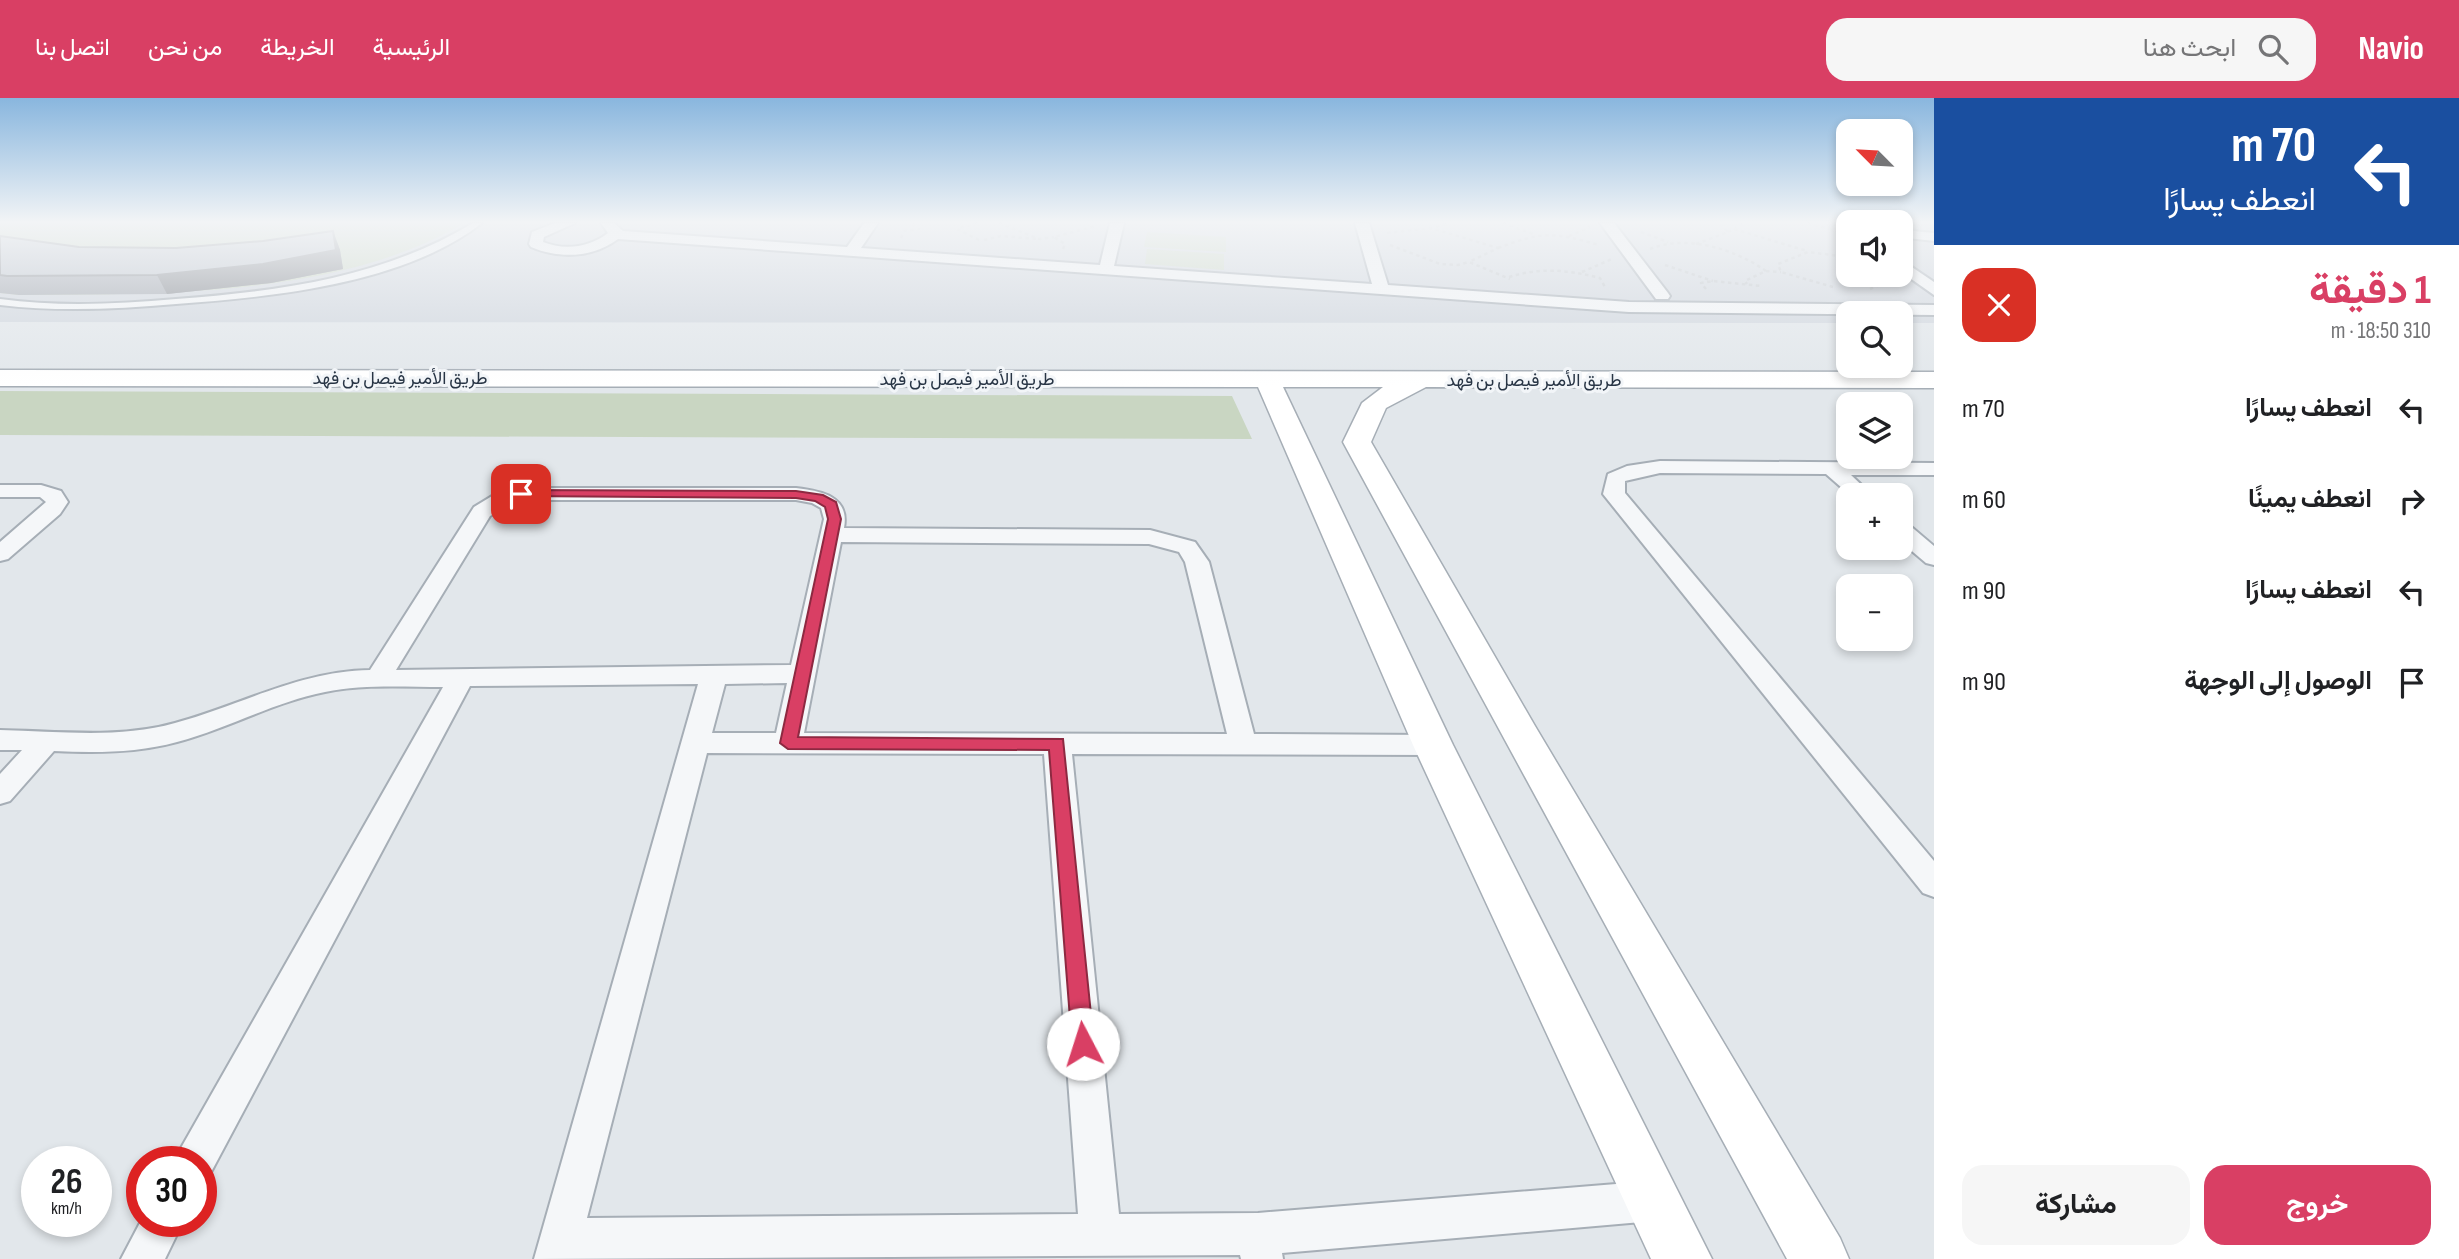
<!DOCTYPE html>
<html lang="ar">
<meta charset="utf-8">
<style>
body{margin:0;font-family:"Sofia Sans Condensed",Vazirmatn,sans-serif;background:#f6f6f6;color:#202124;direction:rtl;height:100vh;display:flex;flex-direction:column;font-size:26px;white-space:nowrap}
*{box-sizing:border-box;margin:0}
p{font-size:23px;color:#757577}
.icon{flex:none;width:38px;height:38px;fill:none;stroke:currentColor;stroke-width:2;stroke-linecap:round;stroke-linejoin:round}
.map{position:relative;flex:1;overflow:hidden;direction:ltr}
.details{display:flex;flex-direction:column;background:#fff;width:525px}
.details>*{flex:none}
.hud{background:#1a4fa0;color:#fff;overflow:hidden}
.needle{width:46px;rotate:294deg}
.controls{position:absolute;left:1836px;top:21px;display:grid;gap:14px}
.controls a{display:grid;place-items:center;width:77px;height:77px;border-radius:14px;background:#fff;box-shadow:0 4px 10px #0003;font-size:35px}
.speed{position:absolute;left:21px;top:1048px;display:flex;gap:14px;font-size:35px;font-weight:700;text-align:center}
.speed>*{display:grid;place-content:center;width:91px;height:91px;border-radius:50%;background:#fff;box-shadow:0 4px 10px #0003;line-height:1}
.speed small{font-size:18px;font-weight:400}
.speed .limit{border:10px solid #d22;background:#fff;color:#111}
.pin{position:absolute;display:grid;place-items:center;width:60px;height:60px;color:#fff;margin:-30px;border-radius:14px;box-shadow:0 4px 10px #0006}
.me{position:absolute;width:77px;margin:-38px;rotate:355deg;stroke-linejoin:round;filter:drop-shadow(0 0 5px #0008)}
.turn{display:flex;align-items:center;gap:24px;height:147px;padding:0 28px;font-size:32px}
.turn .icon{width:91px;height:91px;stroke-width:2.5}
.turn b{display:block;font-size:49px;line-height:60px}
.round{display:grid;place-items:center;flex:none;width:74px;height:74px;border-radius:21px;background:#f6f6f6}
.summary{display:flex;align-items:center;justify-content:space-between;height:119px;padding:0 28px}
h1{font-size:42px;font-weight:700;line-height:52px;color:#d93f64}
.action{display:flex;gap:14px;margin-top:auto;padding:14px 28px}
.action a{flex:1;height:80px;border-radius:21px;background:#d93f64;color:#fff;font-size:28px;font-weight:700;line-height:80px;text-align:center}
.action a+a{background:#f6f6f6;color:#202124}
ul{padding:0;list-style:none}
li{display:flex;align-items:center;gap:21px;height:91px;padding:0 28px}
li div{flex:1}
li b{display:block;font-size:26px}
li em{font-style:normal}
header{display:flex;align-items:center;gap:42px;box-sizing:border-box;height:98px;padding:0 35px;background:#d93f64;color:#fff}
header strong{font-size:33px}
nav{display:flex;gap:38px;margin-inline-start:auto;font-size:24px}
.search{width:490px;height:63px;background:#f6f6f6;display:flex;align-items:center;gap:18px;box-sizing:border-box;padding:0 24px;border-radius:21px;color:#757577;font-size:26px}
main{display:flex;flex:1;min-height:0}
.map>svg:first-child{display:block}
</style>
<header>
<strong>Navio</strong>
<div class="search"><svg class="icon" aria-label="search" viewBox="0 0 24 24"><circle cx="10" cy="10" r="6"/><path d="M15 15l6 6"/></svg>ابحث هنا</div>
<nav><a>الرئيسية</a><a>الخريطة</a><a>من نحن</a><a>اتصل بنا</a></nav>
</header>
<main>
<section class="details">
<div class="hud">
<div class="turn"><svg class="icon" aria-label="left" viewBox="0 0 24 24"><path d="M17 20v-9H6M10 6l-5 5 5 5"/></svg><div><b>70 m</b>انعطف يسارًا</div></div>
</div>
<div class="summary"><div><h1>1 دقيقة</h1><p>310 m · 18:50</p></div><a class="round" style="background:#d93025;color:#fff"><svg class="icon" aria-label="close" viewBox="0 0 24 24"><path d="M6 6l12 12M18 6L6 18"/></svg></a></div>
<ul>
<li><svg class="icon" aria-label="left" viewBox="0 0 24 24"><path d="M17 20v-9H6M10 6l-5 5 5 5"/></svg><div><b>انعطف يسارًا</b></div><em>70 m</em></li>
<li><svg class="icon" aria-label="right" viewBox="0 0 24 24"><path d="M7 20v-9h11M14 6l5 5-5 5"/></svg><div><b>انعطف يمينًا</b></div><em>60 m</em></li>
<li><svg class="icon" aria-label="left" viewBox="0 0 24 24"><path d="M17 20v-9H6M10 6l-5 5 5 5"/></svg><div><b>انعطف يسارًا</b></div><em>90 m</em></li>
<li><svg class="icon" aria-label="arrive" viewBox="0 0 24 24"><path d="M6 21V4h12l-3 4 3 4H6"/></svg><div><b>الوصول إلى الوجهة</b></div><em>90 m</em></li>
</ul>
<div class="action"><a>خروج</a><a>مشاركة</a></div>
</section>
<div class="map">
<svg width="1934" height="1161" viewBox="0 0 1934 1161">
<rect width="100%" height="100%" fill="#e2e7eb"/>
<path fill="#d0d6de" d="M0 125H1848V177H1900L1901 125H1934V225H1901L1900 215H1848V225L0 224Z"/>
<path fill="#c9d6c2" d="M0 125H464C340 199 159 196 19 197L0 195Z
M1147 134 1226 139V154L1144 149Z
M1147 151 1224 156V172L1145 166Z
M0 293 1232 298 1252 341 0 337Z"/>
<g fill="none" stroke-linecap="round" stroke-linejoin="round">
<defs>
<path id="service" d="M473 125H482C404 186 273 199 176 206 117 211 59 214 0 207V201C59 209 117 206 176 201 280 193 382 180 473 125Z"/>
<path id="minor" d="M555 125H575L544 139 543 144C565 153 590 149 608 135L601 125H614L623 133 847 149 864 125H878L861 150 1100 167 1110 125H1124L1114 168 1372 186 1355 125H1369L1388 187 1629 204 1934 207V217L1629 214 618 141C593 160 559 161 531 149L529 146 532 134Z
M1600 125H1614L1668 195 1670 198 1668 201H1656Z
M1913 133 1934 135V143L1908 140 1906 137Z
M1900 161 1934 184V197L1900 173Z
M1660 363 1934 365V377H1851L1872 397H1850L1826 376 1660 375 1625 383V395L1934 763V799L1923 795 1603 396 1608 376 1627 368Z
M0 387H41L61 393 68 404 60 416 8 461 0 463V444L46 404 40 399H0Z
M521 390H796C821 393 850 398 844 430L1150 432 1195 444 1209 464 1254 636 1433 637 1443 640 1447 647 1443 654 1433 657 1072 656 1119 1116 1258 1115 1653 1083 1667 1089 1673 1103 1667 1117 1653 1123 1282 1155 1283 1161H1241L1240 1157 534 1161 698 586 470 588 209 1078 201 1081V1064H175L181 1050 443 589C404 589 363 586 325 594 274 604 227 631 177 644 137 655 95 655 54 653L10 703 0 706V676L22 652H0V632C57 633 119 641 175 625 241 607 300 573 370 572L474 409 497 395ZM521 402H796L812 405 821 410 824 421 791 567 396 572 490 418ZM841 444 1149 446 1179 454 1185 464 1227 636 804 635ZM787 585 776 635H712L725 586ZM707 655 1044 656 1078 1116 587 1120Z
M1900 424 1908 426 1934 448V467L1926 465 1900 443Z
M142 1121V1124H183L165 1161H121Z"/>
<path id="secondary" d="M0 272 1934 274V290L1426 289 1386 310 1371 344 1535 628 1840 1140 1849 1161H1787L1343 344 1362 305 1383 289H1283L1453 647 1712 1161H1651L1413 647 1258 289 0 288Z"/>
</defs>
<use href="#service" stroke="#a6aeb6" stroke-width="4"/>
<use href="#minor" stroke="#a6aeb6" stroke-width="4"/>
<use href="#secondary" stroke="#a6aeb6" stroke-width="3"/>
<path stroke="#c0c5ca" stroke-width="2.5" stroke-dasharray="3.5 3.5" stroke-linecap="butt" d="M977 125 957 131 979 142
M999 125 1039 141 1054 139
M1503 125 1533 136
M1808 125 1848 136
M1436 129 1449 125
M1734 131 1744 125
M1641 134 1668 144
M1728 134 1734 131 1807 153
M1387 135 1431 130 1498 150 1469 164
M1569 138 1590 129
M901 140 904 133 919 131 911 125
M984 142 1001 138 1039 141
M1696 146 1728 134 1719 125
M1390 147 1440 166 1458 167 1469 164 1510 181
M1498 150C1543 133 1553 134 1599 147
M1063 151 1065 146 1054 139 1096 128
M1650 151C1686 136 1735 151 1766 173L1745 183 1747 186
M1836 155 1848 149
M1665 167 1713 183
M1766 173 1781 174
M1582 174 1612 161
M1509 179C1540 169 1569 172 1600 180L1605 189
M1833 189 1781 174 1778 166 1808 154 1848 159
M1706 191 1701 185 1713 183 1761 188
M1870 191 1891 182"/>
<use href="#service" fill="#f5f7f9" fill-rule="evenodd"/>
<use href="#minor" fill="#f5f7f9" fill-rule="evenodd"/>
<use href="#secondary" fill="#fff" fill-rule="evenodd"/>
</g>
<path fill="#9fa5ae" d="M333 133 340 152 343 171 271 185 167 196 19 197 0 195V138L79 149 176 150 263 143Z"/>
<path fill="#82868d" d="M333 133 340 152 343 171 271 185 167 196 157 177Z"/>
<path fill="#b9c0ca" stroke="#82868d" stroke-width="2" d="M333 133 336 152 263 166 157 177 7 178 0 177V138L79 149 176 150 263 143Z"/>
<linearGradient id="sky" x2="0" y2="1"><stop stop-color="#89b6de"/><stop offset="0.43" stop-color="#f2f4f6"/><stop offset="1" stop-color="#f2f4f6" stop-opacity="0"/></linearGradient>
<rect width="1934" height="288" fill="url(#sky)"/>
<path fill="#d93f64" stroke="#8d2941" stroke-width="2" d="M521 392 796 393 823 397 836 404 841 421 798 639 1063 641 1094 946 1091 953 1083 956 1075 953 1072 946 1049 652 788 651 780 645 828 421 825 409 815 403 796 400 516 398 514 396Z"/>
<g text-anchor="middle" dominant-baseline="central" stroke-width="6" stroke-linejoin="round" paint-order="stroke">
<g font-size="18" fill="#283545" stroke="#f2f5f8">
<text x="400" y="280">طريق الأمير فيصل بن فهد</text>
<text x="967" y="281">طريق الأمير فيصل بن فهد</text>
<text x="1534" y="282">طريق الأمير فيصل بن فهد</text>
</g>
</g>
</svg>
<div class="controls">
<a><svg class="needle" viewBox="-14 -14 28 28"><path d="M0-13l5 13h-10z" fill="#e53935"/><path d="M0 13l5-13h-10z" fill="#757577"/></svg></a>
<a><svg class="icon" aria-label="sound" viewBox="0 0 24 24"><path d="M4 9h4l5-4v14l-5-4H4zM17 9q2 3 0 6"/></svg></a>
<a><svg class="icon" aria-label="search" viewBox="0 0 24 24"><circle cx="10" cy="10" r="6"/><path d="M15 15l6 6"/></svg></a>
<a><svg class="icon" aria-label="layers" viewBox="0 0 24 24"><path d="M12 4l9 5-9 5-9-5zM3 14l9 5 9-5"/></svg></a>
<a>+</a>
<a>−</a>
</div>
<div class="speed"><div>26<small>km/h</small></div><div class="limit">30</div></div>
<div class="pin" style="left:521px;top:396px;background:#d93025"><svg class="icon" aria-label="arrive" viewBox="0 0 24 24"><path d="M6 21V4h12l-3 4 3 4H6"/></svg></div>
<svg class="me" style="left:1083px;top:946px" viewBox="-20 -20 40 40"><circle r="19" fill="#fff"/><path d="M0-13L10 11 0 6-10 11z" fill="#d93f64"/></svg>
</div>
</main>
